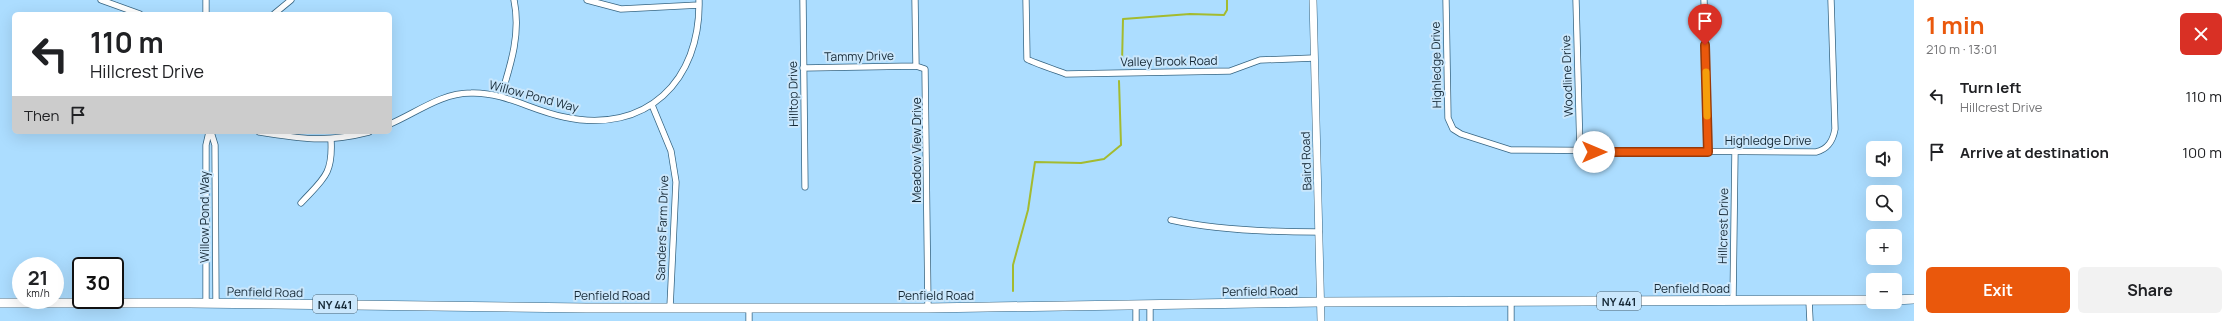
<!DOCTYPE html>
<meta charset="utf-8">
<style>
body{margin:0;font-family:Manrope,sans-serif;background:#f2f2f2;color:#202124;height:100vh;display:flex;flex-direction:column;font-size:15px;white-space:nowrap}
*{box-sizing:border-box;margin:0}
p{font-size:13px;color:#757577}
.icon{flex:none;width:22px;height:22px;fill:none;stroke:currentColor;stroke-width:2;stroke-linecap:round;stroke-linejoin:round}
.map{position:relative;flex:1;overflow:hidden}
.sheet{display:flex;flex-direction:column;background:#fff;width:320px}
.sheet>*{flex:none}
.hud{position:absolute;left:12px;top:12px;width:380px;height:122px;border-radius:6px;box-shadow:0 4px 16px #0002;background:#fff;color:#202124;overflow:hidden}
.controls{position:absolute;left:1866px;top:141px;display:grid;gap:8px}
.controls a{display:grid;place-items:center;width:36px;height:36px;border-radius:6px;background:#fff;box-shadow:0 4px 16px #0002;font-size:20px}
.speed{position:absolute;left:12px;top:257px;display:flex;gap:8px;font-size:20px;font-weight:700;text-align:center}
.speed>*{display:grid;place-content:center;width:52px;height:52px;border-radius:50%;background:#fff;box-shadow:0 4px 16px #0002;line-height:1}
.speed small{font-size:10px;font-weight:400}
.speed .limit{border:2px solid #111;border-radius:6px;background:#fff;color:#111}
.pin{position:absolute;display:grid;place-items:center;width:34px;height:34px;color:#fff;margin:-41px -17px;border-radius:50% 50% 50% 0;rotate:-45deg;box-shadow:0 0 4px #0007}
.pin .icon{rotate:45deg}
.me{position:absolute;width:44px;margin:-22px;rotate:90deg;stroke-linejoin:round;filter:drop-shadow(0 0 3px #0008)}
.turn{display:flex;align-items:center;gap:14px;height:84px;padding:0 12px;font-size:18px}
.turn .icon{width:52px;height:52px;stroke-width:2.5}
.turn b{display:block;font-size:28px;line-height:34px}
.then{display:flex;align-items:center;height:38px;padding:0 12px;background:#0003;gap:8px;font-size:15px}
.round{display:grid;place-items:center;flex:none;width:42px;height:42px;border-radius:6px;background:#f2f2f2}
.head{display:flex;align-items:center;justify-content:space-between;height:68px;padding:0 12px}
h1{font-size:24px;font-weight:700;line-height:30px;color:#ea580c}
.primary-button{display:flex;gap:8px;margin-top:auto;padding:8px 12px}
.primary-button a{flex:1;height:46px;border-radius:6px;background:#ea580c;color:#fff;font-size:16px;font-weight:700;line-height:46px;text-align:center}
.primary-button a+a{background:#f2f2f2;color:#202124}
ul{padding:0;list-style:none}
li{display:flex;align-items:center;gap:12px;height:56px;padding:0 12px}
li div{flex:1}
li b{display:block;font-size:15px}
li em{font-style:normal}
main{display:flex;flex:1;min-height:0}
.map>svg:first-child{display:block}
</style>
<main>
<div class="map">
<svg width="1914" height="321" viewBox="0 0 1914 321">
<rect width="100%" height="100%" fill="#acddff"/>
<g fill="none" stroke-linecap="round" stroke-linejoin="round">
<path stroke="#a4bb2f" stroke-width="2" d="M1122 64 1123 19 1190 14 1224 15 1227 10V0
M1013 291V265L1028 210 1035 162 1081 163 1104 159 1121 145 1119 81"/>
<defs>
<path id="minor" d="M101 0 140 14
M206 0V14
M587 0 621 9 699 5
M803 0 805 187
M915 0 916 66
M1026 0 1027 59C1029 61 1061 72 1066 74L1230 71 1260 60 1314 58
M1446 0 1448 118 1453 129 1461 134 1511 150 1816 152C1828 149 1833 141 1835 129L1831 0
M1576 0 1580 152
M1704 0 1708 151
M274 14 291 0
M803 68 916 66 925 69 928 308
M501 96C511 64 521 33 514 0
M652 105 671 151 676 182 670 307
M390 124C416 113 441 93 471 93 505 92 532 111 564 117 646 135 701 81 699 0
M211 132 215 145 216 303
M259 132C302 139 326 143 369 132
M301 203C323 179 333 175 331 140
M1171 220C1216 230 1272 232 1319 232
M1733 300 1735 151
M1809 301 1810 321
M206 303V145L209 132
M1136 305V321
M749 307V321
M1150 321V305
M1511 321V302"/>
<path id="tertiary" d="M1313 0 1321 321"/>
<path id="primary" d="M1895 300 1914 299
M0 303H190L586 308H928L1320 302 1873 300"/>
</defs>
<use href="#minor" stroke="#376582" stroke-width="7"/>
<use href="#tertiary" stroke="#376582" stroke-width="8"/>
<use href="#primary" stroke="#376582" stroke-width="10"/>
<use href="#minor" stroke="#fff" stroke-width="5.5"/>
<use href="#tertiary" stroke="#fff" stroke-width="7"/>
<use href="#primary" stroke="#fff" stroke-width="9"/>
</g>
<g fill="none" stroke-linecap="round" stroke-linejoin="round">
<defs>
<path id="route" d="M1594 152H1708L1705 45"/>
</defs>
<use href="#route" stroke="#983908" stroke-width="10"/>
<use href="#route" stroke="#ea580c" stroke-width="7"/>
<path stroke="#f59e0b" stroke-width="7" d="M1706 72 1707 116"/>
</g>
<g text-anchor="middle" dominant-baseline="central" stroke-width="4" stroke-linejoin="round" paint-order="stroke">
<g fill="#cae7fc" stroke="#4c6271" stroke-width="1">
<rect x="1597" y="292" width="44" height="18" rx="3"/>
<rect x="313" y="295" width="44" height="18" rx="3"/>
</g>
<g font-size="11" font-weight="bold" fill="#162936">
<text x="1619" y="301">NY 441</text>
<text x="335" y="304">NY 441</text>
</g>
<g font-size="12" fill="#162936" stroke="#cae7fc">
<text transform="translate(859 56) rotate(-1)">Tammy Drive</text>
<text transform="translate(1169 61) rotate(-1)">Valley Brook Road</text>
<text transform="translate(1436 65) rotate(-91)">Highledge Drive</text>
<text transform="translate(1567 76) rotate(-92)">Woodline Drive</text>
<text transform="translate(793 94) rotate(-91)">Hilltop Drive</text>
<text transform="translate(534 96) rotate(15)">Willow Pond Way</text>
<text x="1768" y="140">Highledge Drive</text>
<text transform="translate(916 150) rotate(-90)">Meadow View Drive</text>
<text transform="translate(1306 161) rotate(-92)">Baird Road</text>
<text transform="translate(204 217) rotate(-90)">Willow Pond Way</text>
<text transform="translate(1723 226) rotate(-89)">Hillcrest Drive</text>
<text transform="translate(662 228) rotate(-88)">Sanders Farm Drive</text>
<text x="1692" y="288">Penfield Road</text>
<text transform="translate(1260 291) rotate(-1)">Penfield Road</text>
<text transform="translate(265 292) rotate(1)">Penfield Road</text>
<text x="612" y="295">Penfield Road</text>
<text x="936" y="295">Penfield Road</text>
</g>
</g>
</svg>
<div class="controls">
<a><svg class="icon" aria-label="sound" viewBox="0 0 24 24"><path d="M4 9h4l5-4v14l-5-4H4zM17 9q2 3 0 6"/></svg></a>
<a><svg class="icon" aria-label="search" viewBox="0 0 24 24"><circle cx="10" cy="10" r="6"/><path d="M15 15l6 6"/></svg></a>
<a>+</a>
<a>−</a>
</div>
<div class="speed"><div>21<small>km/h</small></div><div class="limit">30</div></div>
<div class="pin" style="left:1705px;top:45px;background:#d93025"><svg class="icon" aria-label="arrive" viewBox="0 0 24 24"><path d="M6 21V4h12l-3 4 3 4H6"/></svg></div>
<svg class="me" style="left:1594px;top:152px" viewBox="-20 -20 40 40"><circle r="19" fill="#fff"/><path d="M0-13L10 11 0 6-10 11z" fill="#ea580c"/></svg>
<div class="hud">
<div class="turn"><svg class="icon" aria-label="left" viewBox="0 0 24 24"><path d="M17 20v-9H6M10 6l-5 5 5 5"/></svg><div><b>110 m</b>Hillcrest Drive</div></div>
<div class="then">Then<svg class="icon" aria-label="arrive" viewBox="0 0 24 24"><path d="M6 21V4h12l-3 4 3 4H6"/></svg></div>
</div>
</div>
<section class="sheet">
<div class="head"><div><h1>1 min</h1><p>210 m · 13:01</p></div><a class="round" style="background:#d93025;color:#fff"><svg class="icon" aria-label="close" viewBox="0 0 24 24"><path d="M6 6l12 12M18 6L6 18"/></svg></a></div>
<ul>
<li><svg class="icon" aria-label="left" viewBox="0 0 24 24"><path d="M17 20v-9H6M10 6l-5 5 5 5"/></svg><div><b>Turn left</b><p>Hillcrest Drive</p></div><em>110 m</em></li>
<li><svg class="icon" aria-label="arrive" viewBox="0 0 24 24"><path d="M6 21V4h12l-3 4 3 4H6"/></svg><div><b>Arrive at destination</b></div><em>100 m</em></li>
</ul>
<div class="primary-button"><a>Exit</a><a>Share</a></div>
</section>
</main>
